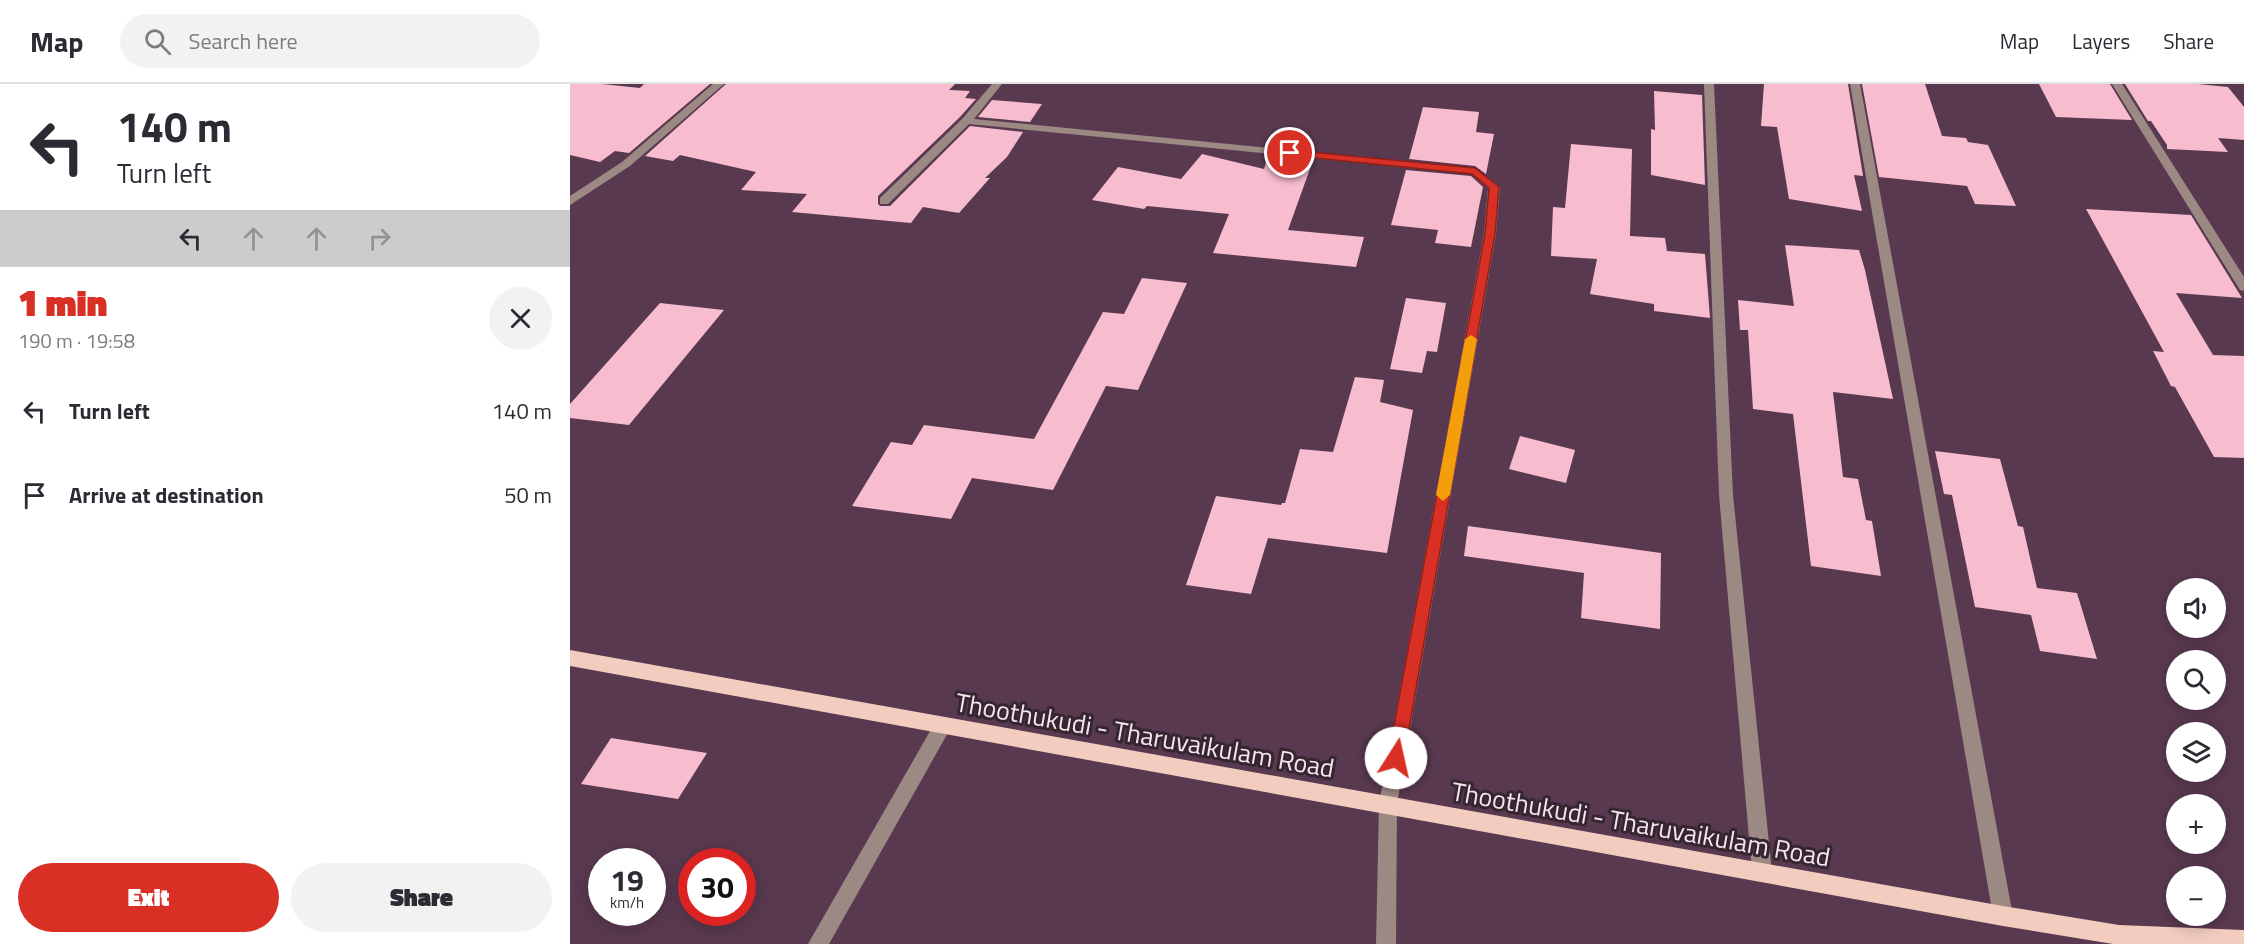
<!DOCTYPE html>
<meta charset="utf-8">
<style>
body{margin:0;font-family:"Titillium Web",sans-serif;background:#f2f2f3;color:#2b2b33;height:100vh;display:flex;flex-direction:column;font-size:22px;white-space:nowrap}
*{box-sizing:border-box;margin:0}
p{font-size:20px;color:#7c7c81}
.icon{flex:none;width:33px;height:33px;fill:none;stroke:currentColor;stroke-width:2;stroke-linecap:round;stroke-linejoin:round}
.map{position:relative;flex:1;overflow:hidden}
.details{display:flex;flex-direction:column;background:#fff;width:570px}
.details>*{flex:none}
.hud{background:#fff;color:#2b2b33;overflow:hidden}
.controls{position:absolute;left:1596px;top:494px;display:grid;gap:12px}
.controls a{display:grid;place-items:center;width:60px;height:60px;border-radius:50%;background:#fff;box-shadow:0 3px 15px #0003;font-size:30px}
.speed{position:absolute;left:18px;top:764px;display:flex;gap:12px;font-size:30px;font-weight:700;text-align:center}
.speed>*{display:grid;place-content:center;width:78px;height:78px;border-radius:50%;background:#fff;box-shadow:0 3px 15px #0003;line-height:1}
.speed small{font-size:15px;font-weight:400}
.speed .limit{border:9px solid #d22;background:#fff;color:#111}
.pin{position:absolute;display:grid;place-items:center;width:51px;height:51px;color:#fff;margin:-26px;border:3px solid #fff;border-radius:50%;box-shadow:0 2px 6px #0007}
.me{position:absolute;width:66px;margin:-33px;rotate:10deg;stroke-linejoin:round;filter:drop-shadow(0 0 4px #0008)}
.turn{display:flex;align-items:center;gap:21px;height:126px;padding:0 18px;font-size:27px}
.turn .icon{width:78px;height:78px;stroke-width:2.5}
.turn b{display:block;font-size:42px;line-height:51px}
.lanes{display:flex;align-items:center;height:57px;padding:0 18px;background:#0003;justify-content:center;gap:30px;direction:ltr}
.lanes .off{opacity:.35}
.round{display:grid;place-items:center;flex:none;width:63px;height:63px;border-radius:32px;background:#f2f2f3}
.headline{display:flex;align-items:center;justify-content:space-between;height:102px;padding:0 18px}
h1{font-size:36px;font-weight:800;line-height:45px;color:#d93025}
.cta{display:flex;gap:12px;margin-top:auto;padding:12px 18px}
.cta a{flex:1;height:69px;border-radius:36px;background:#d93025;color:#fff;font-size:24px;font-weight:800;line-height:69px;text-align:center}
.cta a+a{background:#f2f2f3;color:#2b2b33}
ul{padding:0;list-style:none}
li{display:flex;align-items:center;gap:18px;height:84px;padding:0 18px}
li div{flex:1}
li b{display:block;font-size:22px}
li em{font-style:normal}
header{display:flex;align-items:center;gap:36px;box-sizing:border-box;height:84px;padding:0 30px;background:#fff;border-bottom:2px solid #e1e1e2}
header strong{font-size:28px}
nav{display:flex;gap:33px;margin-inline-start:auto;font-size:21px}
.search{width:420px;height:54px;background:#f2f2f3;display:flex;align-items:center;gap:15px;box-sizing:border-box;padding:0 21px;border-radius:33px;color:#7c7c81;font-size:22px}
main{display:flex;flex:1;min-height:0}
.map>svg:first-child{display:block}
</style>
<header>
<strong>Map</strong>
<div class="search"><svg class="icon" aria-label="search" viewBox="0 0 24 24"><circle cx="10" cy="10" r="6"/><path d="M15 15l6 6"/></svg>Search here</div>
<nav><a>Map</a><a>Layers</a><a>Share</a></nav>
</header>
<main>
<section class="details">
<div class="hud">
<div class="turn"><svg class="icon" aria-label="left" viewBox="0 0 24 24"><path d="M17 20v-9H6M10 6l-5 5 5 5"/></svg><div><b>140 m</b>Turn left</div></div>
<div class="lanes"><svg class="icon" aria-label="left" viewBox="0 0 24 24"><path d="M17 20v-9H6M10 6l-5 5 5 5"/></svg><svg class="icon off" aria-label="ahead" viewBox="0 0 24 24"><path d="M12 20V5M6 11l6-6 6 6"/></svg><svg class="icon off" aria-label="ahead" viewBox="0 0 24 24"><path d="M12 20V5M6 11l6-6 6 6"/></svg><svg class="icon off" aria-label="right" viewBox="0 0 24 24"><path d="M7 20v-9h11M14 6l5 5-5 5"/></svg></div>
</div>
<div class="headline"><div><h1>1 min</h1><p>190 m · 19:58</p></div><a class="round"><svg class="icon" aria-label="close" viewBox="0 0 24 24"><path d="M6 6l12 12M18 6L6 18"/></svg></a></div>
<ul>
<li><svg class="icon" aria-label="left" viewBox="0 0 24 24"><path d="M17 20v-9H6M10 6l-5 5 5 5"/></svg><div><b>Turn left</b></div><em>140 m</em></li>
<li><svg class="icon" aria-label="arrive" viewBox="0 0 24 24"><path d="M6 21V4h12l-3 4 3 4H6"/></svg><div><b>Arrive at destination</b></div><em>50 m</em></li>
</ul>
<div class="cta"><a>Exit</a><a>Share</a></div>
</section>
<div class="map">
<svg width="1674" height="860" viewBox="0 0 1674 860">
<rect width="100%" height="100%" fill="#59394f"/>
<path fill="#f7bcce" d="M0 0H32L70 4 74 0H140L59 69 45 67 30 78 0 71Z
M156 0H385L379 6 400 7 395 14 406 15 390 33 308 112V120L310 122H320L400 42 453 48 437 73 415 94H420L389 129 353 123 341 139 222 128 237 110 171 106 186 88 110 71 103 77 75 72Z
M1194 0H1278L1293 92 1284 91 1292 127 1219 115 1207 43 1191 42Z
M1292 0H1355L1372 52 1396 54 1398 58 1418 61 1446 122 1405 120 1397 102 1309 93Z
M1469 0H1540L1562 36 1486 33Z
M1555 0H1628L1658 3 1674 23V56L1648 54 1658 68 1597 65V61L1581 37H1578Z
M1084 7 1132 11 1135 101 1081 91V45L1085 46Z
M422 16 472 20 460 38 408 33Z
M853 23 909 28 906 48 924 50 916 90 905 82 839 75Z
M1001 60 1062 65 1060 152 1095 154 1097 167 1135 170 1140 234 1084 227V220L1020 210 1027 175 981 172 983 123 995 124Z
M632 70 694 85 696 78 741 82 718 146 794 153 786 183 643 169 659 130 577 122 574 125 522 116 548 83 611 95Z
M836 86 901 92 913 103 901 163 865 159 868 146 821 141Z
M1516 125 1621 131 1672 214 1606 209 1643 271 1674 272V374L1644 373 1605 303 1601 302 1583 267 1594 268Z
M1215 161 1289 166 1295 186 1323 315 1263 308 1273 393 1288 395 1296 436 1302 437 1311 492 1241 482 1223 330 1183 325 1178 246H1170L1168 216 1224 222Z
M572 194 617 199 568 306 536 302 483 406 402 394 381 435 282 422 321 358 342 361 354 341 464 355 533 228 554 230Z
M836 214 876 219 867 268 857 267 852 289 820 285Z
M90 219 154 226 59 341 0 334V320Z
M785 293 814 296 810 318 843 326 817 469 698 454 681 510 616 501 646 412 711 421 712 419H715L730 365 763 368Z
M950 352 1005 366 996 399 939 385Z
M1365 367 1430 375 1448 442 1453 443 1467 504 1507 509 1527 575 1470 567 1461 531 1405 523 1382 411 1374 410Z
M898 442 1091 469 1090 545 1011 534 1014 489 894 472Z
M41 654 137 669 108 715 11 700Z"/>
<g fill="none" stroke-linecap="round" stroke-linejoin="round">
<path fill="#9c8983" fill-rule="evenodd" d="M143 0H154L60 82 0 121V112L52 78Z
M422 0H432L404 35 905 84 930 103 926 150 827 720 826 860H806L809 720 914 150 918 104 902 90 399 40 318 120H310V114L392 35Z
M1134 0H1144L1163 411 1202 788 1199 795 1192 798 1185 795 1182 788 1149 411Z
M1280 0H1290L1443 832 1440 839 1433 842 1426 839 1423 832Z
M1542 0H1552L1674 193V207L1670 206Z
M373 633 379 635 382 641 379 647 259 860H238L367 635Z"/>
<path fill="#f2ccbf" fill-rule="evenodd" d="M0 566 1433 822 1549 841 1674 846V860H1543L1433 842 0 582Z"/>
</g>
<path fill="#d93025" stroke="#8d1f18" stroke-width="1.5" d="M720 66 905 84 929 103 925 150 834 674 831 680 826 682 820 680 818 674 915 150 919 104 902 90 716 71V67Z"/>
<path fill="#f59e0b" d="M901 251 907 255 880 411 873 417 866 411 895 255Z"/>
<g text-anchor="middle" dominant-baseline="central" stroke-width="6" stroke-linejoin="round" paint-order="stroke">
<g font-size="26" fill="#f8e4f1" stroke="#352630">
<text transform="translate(575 651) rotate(10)">Thoothukudi - Tharuvaikulam Road</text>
<text transform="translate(1071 740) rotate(10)">Thoothukudi - Tharuvaikulam Road</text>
</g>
</g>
</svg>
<div class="controls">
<a><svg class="icon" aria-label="sound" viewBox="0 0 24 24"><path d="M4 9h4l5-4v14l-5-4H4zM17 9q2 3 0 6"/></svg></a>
<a><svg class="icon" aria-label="search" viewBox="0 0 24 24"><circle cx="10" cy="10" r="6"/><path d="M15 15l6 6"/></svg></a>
<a><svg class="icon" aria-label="layers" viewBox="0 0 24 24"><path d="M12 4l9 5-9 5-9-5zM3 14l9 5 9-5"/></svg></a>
<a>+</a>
<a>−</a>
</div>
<div class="speed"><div>19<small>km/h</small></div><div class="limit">30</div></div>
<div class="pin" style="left:720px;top:69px;background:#d93025"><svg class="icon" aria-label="arrive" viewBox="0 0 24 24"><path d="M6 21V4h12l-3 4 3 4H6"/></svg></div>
<svg class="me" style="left:826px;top:674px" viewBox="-20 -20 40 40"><circle r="19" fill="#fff"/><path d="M0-13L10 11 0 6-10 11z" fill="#d93025"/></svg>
</div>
</main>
